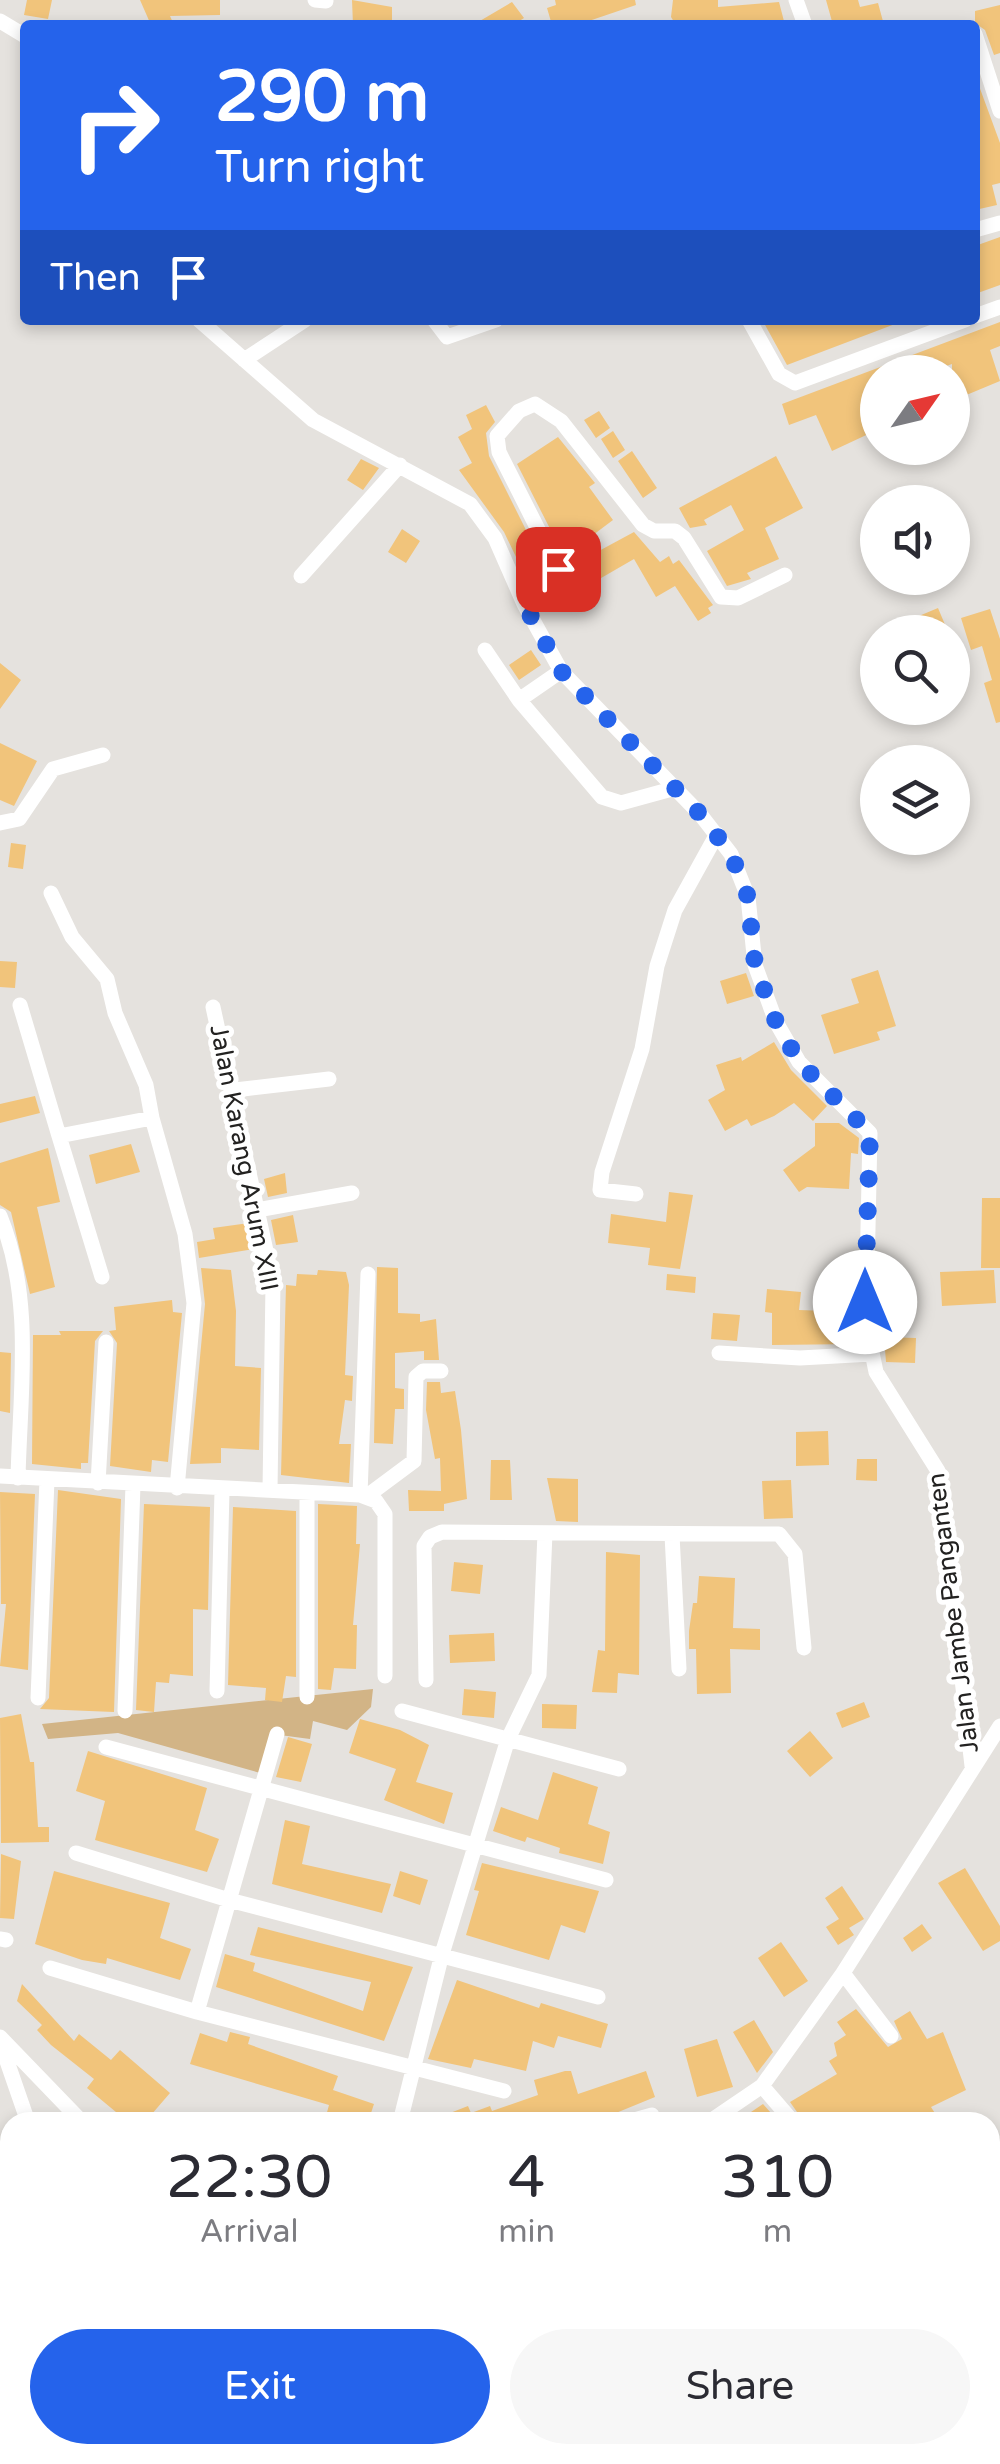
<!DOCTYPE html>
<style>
body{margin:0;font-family:"Varela Round",sans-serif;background:#f7f7f7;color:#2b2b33;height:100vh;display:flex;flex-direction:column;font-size:38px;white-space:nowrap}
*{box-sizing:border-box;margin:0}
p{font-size:32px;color:#7c7c81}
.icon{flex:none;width:55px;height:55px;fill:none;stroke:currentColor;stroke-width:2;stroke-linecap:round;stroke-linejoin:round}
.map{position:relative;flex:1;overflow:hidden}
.panel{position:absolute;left:0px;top:2112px;width:1000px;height:352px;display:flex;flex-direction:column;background:#fff;border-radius:30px 30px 0 0;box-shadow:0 5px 15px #0003}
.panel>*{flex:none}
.banner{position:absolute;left:20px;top:20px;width:960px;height:305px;border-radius:10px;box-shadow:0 5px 15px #0003;background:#2563eb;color:#fff;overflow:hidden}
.needle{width:65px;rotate:56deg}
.tools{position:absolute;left:860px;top:355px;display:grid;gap:20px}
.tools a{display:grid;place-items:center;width:110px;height:110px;border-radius:50%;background:#fff;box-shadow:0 5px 15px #0003;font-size:50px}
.pin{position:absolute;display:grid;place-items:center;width:85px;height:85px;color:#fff;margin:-42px;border-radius:20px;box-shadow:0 5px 15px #0006}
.me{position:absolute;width:110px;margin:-55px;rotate:0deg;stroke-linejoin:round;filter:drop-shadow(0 0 8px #0008)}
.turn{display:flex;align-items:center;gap:35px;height:210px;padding:0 30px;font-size:45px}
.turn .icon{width:130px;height:130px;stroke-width:2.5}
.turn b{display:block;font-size:70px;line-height:85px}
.then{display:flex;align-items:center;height:95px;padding:0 30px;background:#0003;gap:20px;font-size:38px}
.eta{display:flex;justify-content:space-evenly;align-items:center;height:170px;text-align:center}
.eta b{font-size:60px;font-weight:600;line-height:70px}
.action{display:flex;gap:20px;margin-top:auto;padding:20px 30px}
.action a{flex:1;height:115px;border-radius:60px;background:#2563eb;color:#fff;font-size:40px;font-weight:600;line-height:115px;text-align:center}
.action a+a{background:#f7f7f7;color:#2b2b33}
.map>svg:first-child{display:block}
</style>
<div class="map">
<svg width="1000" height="2464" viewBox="0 0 1000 2464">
<rect width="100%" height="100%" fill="#e5e2de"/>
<path fill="#d2b486" d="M373 1689 371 1707 347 1730 313 1721 310 1739 272 1734 260 1773 118 1733 48 1739 42 1724Z
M990 2263 1000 2266V2453L951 2464H894L892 2455H990Z"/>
<path fill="#f1c47b" d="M27 0H52L48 19 24 15Z
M140 0H220V15L170 16 174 25H151Z
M352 0 392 7V22L353 25Z
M555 0H635L636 5 577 25H552L547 8 556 5Z
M673 0H718V7L779 2 785 25H676L671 17Z
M826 0H858L860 7 878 3 884 25H833Z
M512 2 524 18 513 25H473Z
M1000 5V53L994 55 985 30 975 23V11Z
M975 75 1000 143V183L992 185 997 205 975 210Z
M1000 237V285L975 294V246Z
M772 320H903V321L787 365 764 323Z
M1000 322V346L990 350 1000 381 952 401V364L929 372H878V392L863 398 877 430 832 451 816 415 789 425 782 404Z
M486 405 495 422 486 433 489 456 546 570 529 584 504 532 459 470 472 463 458 437 472 429 466 415Z
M599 411 610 428 596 438 584 420Z
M613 431 625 450 613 458 601 439Z
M558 437 595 483 589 487 613 520 577 547 584 559 634 532 660 562 669 556 673 564 679 560 713 605 708 608 711 613 698 621 675 586 656 597 634 559 570 596 564 587 568 564 517 464Z
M632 451 657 488 643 498 618 461Z
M776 456 803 508 765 528 779 559 747 573 751 579 727 586 707 551 744 530 731 505 704 520 707 525 690 528 679 508Z
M361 459 379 468 363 490 347 480Z
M402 529 420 541 406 563 388 552Z
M938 608 946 627 912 632 907 621Z
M990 609 1000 639V722L996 723 984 683 992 680 982 646 971 650 961 618Z
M531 650 541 665 519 680 509 665Z
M0 663 21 680 0 709Z
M0 743 37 761 14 806 0 800Z
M11 843 26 845 23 869 8 867Z
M0 961 17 962 15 988 0 987Z
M878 970 896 1026 877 1032 880 1040 834 1054 821 1015 859 1003 851 979Z
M746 973 754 996 727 1004 720 981Z
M774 1042 791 1070 827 1106 813 1121 794 1103 774 1116 751 1126 747 1119 725 1131 708 1100 725 1090 716 1065 741 1057 742 1061Z
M35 1096 40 1113 0 1123V1104Z
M815 1123H839L859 1138 858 1154 851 1153 849 1189 807 1187 799 1192 783 1170 815 1146Z
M131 1144 140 1172 96 1184 89 1155Z
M48 1148 60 1202 37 1207 55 1287 30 1294 11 1212 0 1205V1163Z
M285 1173 287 1193 268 1197 264 1179Z
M669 1192 693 1195 680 1269 648 1265 650 1248 608 1243 611 1214 666 1222Z
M982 1198H1000V1268H981Z
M293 1215 298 1242 276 1245 271 1220Z
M249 1223 254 1249 199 1258 197 1242 215 1239 213 1228Z
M377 1267 398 1268V1313L420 1314V1322L436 1319 439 1360H424V1351L395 1353V1388L404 1389V1409H395L393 1444 374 1443Z
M201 1268 231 1270 236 1311 235 1366 261 1368 259 1450 221 1448V1463L190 1464 205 1304Z
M318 1270 346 1272 349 1285 345 1375 353 1376 352 1401 345 1400 339 1444H351L349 1483 281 1475 286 1285 296 1286 297 1274 317 1275Z
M994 1270 996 1303 942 1306 940 1272Z
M667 1274 696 1277 695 1293 666 1290Z
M767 1289 801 1292 799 1310 855 1312 856 1344 772 1345V1313L765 1312Z
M172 1300 173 1312 182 1313 168 1462 152 1460 151 1472 110 1466 117 1343 109 1331 116 1330 114 1307Z
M713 1313 740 1315 737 1341 711 1339Z
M59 1331H103L95 1341 88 1463H81V1469L32 1464 33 1335H61Z
M884 1337 916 1338 915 1363 886 1362Z
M0 1352 11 1353 10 1413 0 1411Z
M427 1382H440L441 1393 455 1391 461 1430 467 1499 444 1504V1511H409L408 1490 441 1491 440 1458 435 1459 426 1410Z
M828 1431 829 1465 796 1466V1432Z
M857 1459H877V1481L856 1480Z
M491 1460H510L512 1500H490Z
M547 1478 578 1479V1522L556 1521Z
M791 1480 793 1518 764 1519 762 1481Z
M58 1490 121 1499 114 1712 40 1709 49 1698Z
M0 1492 35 1494 28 1670 0 1666 6 1604H1Z
M144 1504 210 1507 208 1610 193 1609V1676L170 1674 169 1683 156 1682 154 1712 136 1710Z
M318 1504 357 1506 356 1544H360L353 1625H357L356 1669 334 1668 331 1690 318 1689Z
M233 1507 296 1511V1677L286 1676 282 1702 265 1700 266 1688 228 1685Z
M606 1552 640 1555 639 1675 618 1673 617 1693 592 1692 598 1650 605 1651Z
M454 1562 483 1565 480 1594 451 1591Z
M699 1576 735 1578 733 1628 760 1629V1650L730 1649 731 1693 697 1694 696 1649H689V1631L693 1603H697Z
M494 1633 495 1661 450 1663 449 1635Z
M464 1689 496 1692 494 1718 462 1715Z
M864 1702 870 1717 842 1728 836 1713Z
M542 1704 577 1705 576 1729 542 1728Z
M21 1714 30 1762H34L38 1827H49V1842L1 1843 0 1718Z
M360 1719 400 1730 429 1745 416 1782 453 1793 444 1824 384 1800 396 1769 349 1753Z
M810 1731 833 1758 810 1777 787 1751Z
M288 1737 312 1744 301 1782 276 1777Z
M88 1751 207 1788 195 1830 219 1839 207 1872 95 1840 105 1801 76 1791Z
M553 1772 598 1787 588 1824 610 1832 603 1864 559 1853 560 1848 527 1837 525 1842 493 1831 501 1807 538 1820Z
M285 1820 310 1826 302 1864 391 1884 382 1913 272 1884Z
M1 1854 21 1861 14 1919 0 1918Z
M482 1863 599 1891 585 1933 561 1925 549 1960 466 1935 479 1891 474 1890Z
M965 1868 1000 1926V1941L983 1951 938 1883Z
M54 1871 170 1903 160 1938 191 1949 180 1980 107 1958 106 1964 82 1960 35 1944Z
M400 1871 428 1880 420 1905 393 1896Z
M842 1886 864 1919 849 1928 854 1935 838 1945 826 1927 839 1919 825 1898Z
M922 1924 932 1938 912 1952 903 1938Z
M258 1927 413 1967 384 2041 216 1987 225 1954 255 1963 253 1971 363 2011 371 1982 250 1955Z
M781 1942 808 1981 784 1997 758 1958Z
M457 1980 539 2008 541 2003 608 2024 601 2048 558 2036 554 2048 533 2041 526 2071 474 2059 471 2068 428 2059Z
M22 1984 74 2041 79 2034 111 2060 120 2050 170 2093 145 2122H128L87 2088 94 2079 51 2045 37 2030 42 2025 17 2001Z
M856 2009 888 2047 902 2039 894 2021 910 2011 927 2039 943 2032 966 2090 931 2107 938 2118 929 2122H804L790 2102 837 2074 829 2061 837 2056 834 2043 846 2035 837 2022Z
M754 2020 773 2052 757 2073 733 2032Z
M230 2032 250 2037 248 2044 338 2076 333 2090 374 2104 368 2122 326 2116 329 2105 190 2064 200 2033 227 2042Z
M717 2039 733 2087 697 2097 684 2049Z
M565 2071H571L578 2094 646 2071 655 2097 594 2122 590 2117 574 2122H427L468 2106 471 2113 490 2106 492 2111 538 2095 534 2080Z
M763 2104 779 2122H736Z"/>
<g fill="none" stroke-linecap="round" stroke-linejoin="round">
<path stroke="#fff" stroke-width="15" d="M315 0 326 1
M796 0 805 25
M0 21 25 36
M975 34 1000 111
M975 230 1000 223
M975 316 1000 307
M199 320 313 420 470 504 495 538 524 604 561 671 700 814 731 854 748 897 755 965 776 1022 799 1062 870 1133 866 1323 876 1372 938 1471 972 1766
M434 320 447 337 496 320
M749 320 779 374 795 383 965 320
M244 360 305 320
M301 576 400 465
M524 604 553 583 558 569 499 452 497 436 519 411 535 404 561 421 643 525 654 531H675L684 538 721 597 738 598 785 575
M485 650 519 700 602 797 621 803 672 789
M519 700 561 671
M0 823 19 819 53 769 103 755
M51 893 72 937 107 979 115 1013 146 1085 152 1118
M20 1005 59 1136
M213 1007 273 1283 270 1490
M235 1090 329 1079
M636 1194 600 1190 602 1172 642 1049 657 966 675 910 717 834
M257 1210 352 1193
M0 1216C34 1299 20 1390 18 1478
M102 1277 59 1136 152 1118 185 1234 194 1303 177 1488
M719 1353 800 1358 872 1354
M0 1476 360 1495 368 1274
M98 1483 106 1342
M307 1493V1697
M360 1495 376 1501 385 1514V1676
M367 1496 414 1461 416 1377 423 1371H441
M672 1535 679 1669
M426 1680 424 1546 430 1537 442 1532 779 1534 795 1554 804 1648
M217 1691 222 1491
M38 1698 47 1480
M125 1711 133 1485
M402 1711 619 1769
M106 1747 606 1880
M76 1853 229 1900 598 1997
M0 1939 6 1940
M50 1968 197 2012 504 2091
M843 1973 891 2036
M197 2012 277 1734
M0 2037 82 2122
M0 2041 28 2122
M762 2086 793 2122
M400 2122 442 1954 508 1739 539 1675 545 1533
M627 2122 652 2115
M709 2122 762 2086 843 1973 1000 1726
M0 2150 10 2146
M0 2404 10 2396
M766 2455 768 2464"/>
</g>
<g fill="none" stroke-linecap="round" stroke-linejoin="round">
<path stroke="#2563eb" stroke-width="18" stroke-dasharray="0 32.4" d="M558 569 553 584 524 604 561 671 700 814 731 854 748 897 755 965 776 1022 799 1062 870 1133 865 1302"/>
</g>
<g text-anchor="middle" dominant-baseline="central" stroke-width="10" stroke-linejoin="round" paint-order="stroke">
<g font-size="25" fill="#232221" stroke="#fff">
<text transform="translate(244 1158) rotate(79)">Jalan Karang Arum XIII</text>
<text transform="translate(953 1613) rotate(-97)">Jalan Jambe Panganten</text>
</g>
</g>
</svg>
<div class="tools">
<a><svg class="needle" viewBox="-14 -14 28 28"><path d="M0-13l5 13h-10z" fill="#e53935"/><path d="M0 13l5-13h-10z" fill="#7c7c81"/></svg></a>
<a><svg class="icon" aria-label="sound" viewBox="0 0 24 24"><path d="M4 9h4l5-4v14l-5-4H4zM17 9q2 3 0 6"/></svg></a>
<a><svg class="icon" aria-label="search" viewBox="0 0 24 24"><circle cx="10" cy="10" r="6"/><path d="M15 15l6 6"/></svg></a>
<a><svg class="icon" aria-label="layers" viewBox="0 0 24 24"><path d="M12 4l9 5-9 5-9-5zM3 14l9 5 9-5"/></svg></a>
</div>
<div class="pin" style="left:558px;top:569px;background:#d93025"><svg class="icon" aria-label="arrive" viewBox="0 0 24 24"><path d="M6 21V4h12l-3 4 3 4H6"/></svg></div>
<svg class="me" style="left:865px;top:1302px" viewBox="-20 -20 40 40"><circle r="19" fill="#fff"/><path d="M0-13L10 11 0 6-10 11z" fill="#2563eb"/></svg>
<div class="banner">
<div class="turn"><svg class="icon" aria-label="right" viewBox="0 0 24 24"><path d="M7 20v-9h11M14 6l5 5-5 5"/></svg><div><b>290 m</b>Turn right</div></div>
<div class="then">Then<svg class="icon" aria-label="arrive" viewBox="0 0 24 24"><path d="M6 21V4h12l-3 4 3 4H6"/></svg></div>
</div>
<section class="panel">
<div class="eta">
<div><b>22:30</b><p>Arrival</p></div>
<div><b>4</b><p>min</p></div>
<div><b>310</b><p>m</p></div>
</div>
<div class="action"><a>Exit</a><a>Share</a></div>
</section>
</div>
